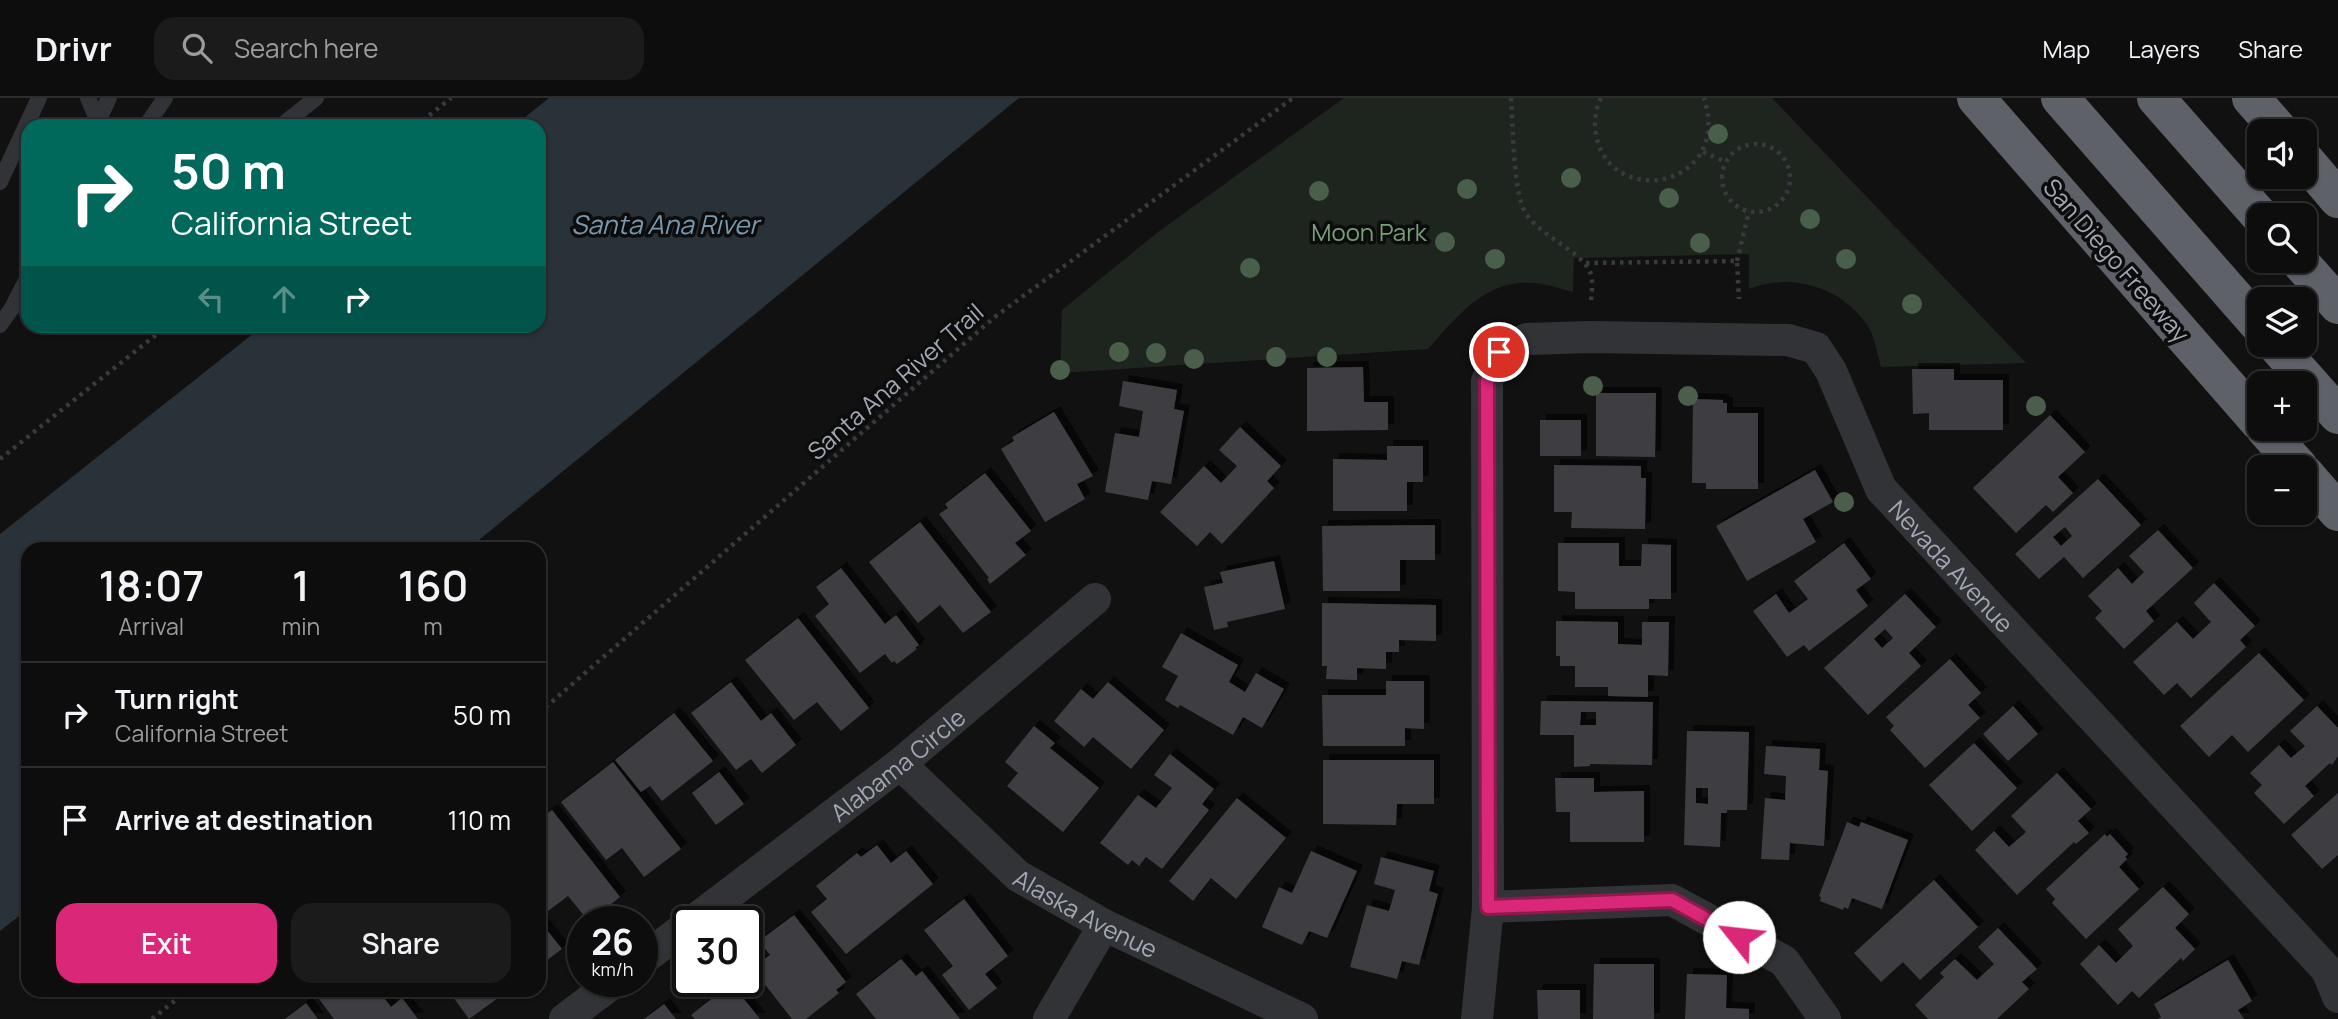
<!DOCTYPE html>
<meta charset="utf-8">
<style>
body{margin:0;font-family:Manrope,sans-serif;background:#1b1b1c;color:#f1f3f6;height:100vh;display:flex;flex-direction:column;font-size:26px;white-space:nowrap}
*{box-sizing:border-box;margin:0}
p{font-size:23px;color:#9a9c9e}
.icon{flex:none;width:38px;height:38px;fill:none;stroke:currentColor;stroke-width:2;stroke-linecap:round;stroke-linejoin:round}
.map{position:relative;flex:1;overflow:hidden}
.sheet{position:absolute;left:21px;top:444px;width:525px;height:455px;display:flex;flex-direction:column;background:#0d0d0e;border-radius:21px;box-shadow:0 2px 5px #0004,0 0 0 2px #2d2d2e}
.sheet>*{flex:none}
.guide{position:absolute;left:21px;top:21px;width:525px;height:214px;border-radius:21px;box-shadow:0 2px 5px #0004,0 0 0 2px #2d2d2e;background:#00695c;color:#fff;overflow:hidden}
.controls{position:absolute;left:2247px;top:21px;display:grid;gap:14px}
.controls a{display:grid;place-items:center;width:70px;height:70px;border-radius:14px;background:#0d0d0e;box-shadow:0 2px 5px #0004,0 0 0 2px #2d2d2e;font-size:35px}
.speed{position:absolute;left:567px;top:808px;display:flex;gap:14px;font-size:35px;font-weight:700;text-align:center}
.speed>*{display:grid;place-content:center;width:91px;height:91px;border-radius:50%;background:#0d0d0e;box-shadow:0 2px 5px #0004,0 0 0 2px #2d2d2e;line-height:1}
.speed small{font-size:18px;font-weight:400}
.speed .limit{border:4px solid #111;border-radius:10px;background:#fff;color:#111}
.pin{position:absolute;display:grid;place-items:center;width:60px;height:60px;color:#fff;margin:-30px;border:4px solid #fff;border-radius:50%;box-shadow:0 2px 7px #0007}
.me{position:absolute;width:77px;margin:-38px;rotate:299deg;stroke-linejoin:round;filter:drop-shadow(0 0 5px #0008)}
.turn{display:flex;align-items:center;gap:24px;height:147px;padding:0 35px;font-size:32px}
.turn .icon{width:91px;height:91px;stroke-width:2.5}
.turn b{display:block;font-size:49px;line-height:60px}
.lanes{display:flex;align-items:center;height:66px;padding:0 35px;background:#0003;justify-content:center;gap:35px;direction:ltr}
.lanes .off{opacity:.35}
.eta{display:flex;justify-content:space-evenly;align-items:center;height:119px;text-align:center}
.eta b{font-size:42px;font-weight:600;line-height:49px}
.button{display:flex;gap:14px;margin-top:auto;padding:14px 35px}
.button a{flex:1;height:80px;border-radius:21px;background:#db2777;color:#fff;font-size:28px;font-weight:600;line-height:80px;text-align:center}
.button a+a{background:#1b1b1c;color:#f1f3f6}
ul{padding:0;list-style:none}
li{display:flex;align-items:center;gap:21px;height:105px;padding:0 35px;border-top:2px solid #2d2d2e}
li div{flex:1}
li b{display:block;font-size:26px}
li em{font-style:normal}
header{display:flex;align-items:center;gap:42px;box-sizing:border-box;height:98px;padding:0 35px;background:#0d0d0e;border-bottom:2px solid #2d2d2e}
header strong{font-size:33px}
nav{display:flex;gap:38px;margin-inline-start:auto;font-size:24px}
.search{width:490px;height:63px;background:#1b1b1c;display:flex;align-items:center;gap:18px;box-sizing:border-box;padding:0 24px;border-radius:21px;color:#9a9c9e;font-size:26px}
.map>svg:first-child{display:block}
</style>
<header>
<strong>Drivr</strong>
<div class="search"><svg class="icon" aria-label="search" viewBox="0 0 24 24"><circle cx="10" cy="10" r="6"/><path d="M15 15l6 6"/></svg>Search here</div>
<nav><a>Map</a><a>Layers</a><a>Share</a></nav>
</header>
<div class="map">
<svg width="2338" height="921" viewBox="0 0 2338 921">
<defs>
<filter id="shadow"><feDropShadow dx="6" dy="-6" stdDeviation="0" flood-color="#0009"/></filter>
</defs>
<rect width="100%" height="100%" fill="#111112"/>
<path fill="#1d251e" d="M1344 0H1772L2026 265 1881 269C1877 256 1875 239 1868 228 1842 189 1791 174 1749 191V156L1574 160 1573 194C1560 191 1548 186 1535 185 1488 179 1456 219 1428 251L1060 275 1062 212 1158 134Z"/>
<path fill="#293238" d="M549 0H1019L468 451 28 452V811L0 833V436L263 228H539V28H514Z"/>
<path fill="#3d3e42" fill-rule="evenodd" filter="url(#shadow)" d="M1363 269 1364 304H1388V332L1307 333V270Z
M1912 271H1954V282H2003V332H1929V315L1913 316Z
M1123 283 1177 292 1174 311 1184 313 1171 386 1152 383 1148 402 1105 394 1115 335 1139 339 1143 313 1119 308Z
M1596 295H1656L1655 359 1596 358Z
M1693 301 1723 302V305H1727V315H1758V391H1706V385H1692Z
M1054 314 1093 378 1077 386 1085 401 1045 424 1001 351 1014 343 1012 339Z
M2050 317 2085 354 2058 379 2073 395 2053 414 2046 407 2016 435 1973 390Z
M1540 322H1581V358H1540Z
M1240 329 1281 368 1267 383 1274 390 1222 446 1210 434 1197 448 1160 414 1204 368 1221 385 1237 368 1219 352Z
M1387 348H1423V384H1407V413H1333V361L1387 362Z
M1554 367 1641 368V380H1646L1645 431 1571 430 1572 414H1554Z
M1815 372 1833 404 1803 421 1816 444 1747 483 1716 428Z
M985 375 1031 433 1015 445 1026 457 990 486 987 481 989 480 939 416 948 410 945 406Z
M2098 381 2141 427 2083 480 2064 459 2039 481 2015 456ZM2065 429 2072 438 2061 448 2053 439Z
M920 424 991 514 963 535 940 507 918 525 869 464Z
M1435 427V462H1400V493H1323L1322 428Z
M2158 432 2193 470 2146 513 2154 523 2124 551 2095 520 2102 513 2088 498 2118 470 2132 486 2144 474 2129 458Z
M1558 445H1619V468H1641L1642 446 1671 447V501H1649V511H1575V494L1558 493Z
M1844 445 1871 481 1856 492 1868 508 1809 553 1804 547 1787 559 1753 513 1776 496 1789 515 1808 501 1794 483Z
M1274 463 1285 511 1227 524 1228 529 1214 532 1204 489 1223 485 1220 474Z
M841 470 885 526 896 517 919 547 915 550 917 551 897 566 894 563 892 565 885 556 860 575 815 518 829 506 816 489Z
M2214 485 2255 528 2240 542 2246 549 2191 600 2177 585 2164 597 2133 564 2177 524 2193 541 2211 524 2194 505Z
M1905 496 1936 529 1909 555 1921 568 1868 617 1824 570ZM1885 531 1893 540 1882 550 1874 541Z
M1322 505 1436 507V543L1399 542V554H1386V571L1357 570V582L1326 581 1327 568H1322Z
M798 520 869 610 841 633 817 604 794 622 745 562Z
M1556 523 1618 524V546L1642 547V524H1669L1668 578 1648 577V599L1608 598V589H1575V568H1560V558H1556Z
M1181 535 1238 567 1229 584 1245 594 1256 575 1284 591 1262 630 1243 619 1233 637 1180 607 1178 610 1165 602 1178 578 1162 569Z
M2259 555 2304 602 2248 654 2232 637 2209 659 2180 628Z
M1950 561 1981 595 1968 607 1980 620 1925 670 1890 632 1894 628 1886 619Z
M1386 583H1424V631L1405 630V648H1323L1322 597H1386Z
M731 584 761 623 771 615 796 647 762 675 751 661 736 672 691 615Z
M1108 584 1164 632 1131 671 1093 639 1084 649 1054 623 1081 591 1093 601Z
M1541 603 1653 604 1652 667 1590 666V668L1574 669V637H1540ZM1581 614H1596V627H1580Z
M2013 608 2038 636 2008 663 1983 636Z
M2317 608 2338 630V658L2332 667 2330 665 2305 688 2314 698 2284 726 2254 695 2262 687 2250 675 2279 647 2291 660 2305 648 2290 633Z
M674 615 713 663 662 703 650 688 641 694 615 662Z
M1034 628 1055 645 1050 650 1099 690 1063 734 1007 688 1018 675 1005 664Z
M1687 633 1749 634 1747 712H1727V715H1721L1720 749 1684 747ZM1696 690H1708V706L1696 705Z
M1974 645 2017 690 1972 733 1929 687Z
M1766 648 1820 651 1819 672 1828 673 1824 748 1790 745 1789 762 1761 761 1765 700 1785 702 1786 678 1764 676Z
M1170 656 1214 691 1202 706 1209 712 1162 771 1146 759 1139 768 1132 762 1128 767 1100 745 1138 697 1156 710 1172 690 1154 677Z
M1323 662H1434V706H1397L1396 727 1323 726Z
M613 664 681 751 644 779 622 750 606 762 561 704Z
M719 674 744 706 716 727 692 695Z
M2057 675 2091 711 2078 723 2089 735 2076 746 2074 744 2017 797 1975 752 1994 733 2009 749 2026 734 2011 718Z
M1555 680H1594V694L1644 693V744H1570V714H1556Z
M2338 695V757L2322 771 2291 737Z
M1237 700 1286 740 1236 801 1211 780 1193 803 1169 783Z
M552 712 620 799 594 820 591 816 586 820 568 798 548 813 539 801V721Z
M1847 724 1859 729 1861 724 1908 742 1882 811 1852 800 1848 811 1844 809 1843 812 1820 803 1821 799 1819 798Z
M2105 736 2107 739 2110 736 2128 756 2125 759 2127 761 2119 769 2139 791 2086 841 2052 805 2055 801 2046 791Z
M877 747 891 765 906 753 933 786 846 856 811 814 827 801 816 788 857 755 861 759Z
M1311 753 1357 773 1327 840 1309 833 1302 847 1262 829 1279 789 1292 795Z
M1381 759 1434 773 1429 793 1438 796 1419 867 1402 863 1397 881 1350 869 1367 807 1389 813 1395 792 1374 786Z
M1934 782 1978 829 1920 882 1903 864 1881 884 1854 855Z
M2163 789 2189 816 2175 830 2195 851 2183 863 2181 860 2139 900 2132 893 2118 907 2080 866 2099 847 2116 865 2133 848 2118 831Z
M964 801 1008 858 985 876 997 890 969 912 942 877 953 868 924 832Z
M794 817 846 884 836 892 839 895 806 921H792L752 870 770 857 759 843Z
M539 822 562 851 539 868Z
M1998 830 2037 871 2022 884 2029 891 1997 921H1928L1915 907 1944 879 1940 875 1955 861 1977 882 1994 866 1978 849Z
M901 861 916 878 922 873 960 921H876L856 896Z
M2228 862 2252 903 2238 912 2244 921H2158L2161 919 2154 906Z
M1594 866H1654V921H1593Z
M1687 876 1727 877 1726 910 1749 911V921H1685Z
M747 881 756 892 744 901 760 921H695L691 917 715 898 705 885 707 884H747Z
M331 892H378L391 909 402 900 418 921H334L319 901Z
M448 892H492L498 900 469 921Z
M1537 892H1580V921H1538Z
M306 905 318 921H285Z
M664 906 676 921H644Z"/>
<g fill="none" stroke-linecap="round" stroke-linejoin="round">
<path stroke="#383a3e" stroke-width="4.5" stroke-dasharray="3.5 5" stroke-linecap="butt" d="M1511 0C1513 29 1513 81 1522 107 1531 136 1580 150 1590 174 1594 182 1591 196 1591 206
M1601 0C1595 12 1594 24 1596 37 1610 112 1733 90 1704 0
M416 28 451 0
M1722 80a34 34 0 1 1 68 0a34 34 0 1 1-68 0Z
M1703 54 1726 64
M1737 163 1749 113
M1586 165 1737 163 1739 201
M0 361 167 228
M539 615 996 218 1293 0
M152 921 188 892"/>
<path stroke="#323337" stroke-width="16" d="M88 0 100 28
M96 28 109 0
M143 28 148 25 165 0
M281 28 316 0
M0 84 39 0
M0 227 12 210 28 179"/>
<g stroke="#323337" stroke-width="32">
<path id="s1" d="M900 666 1018 778 1104 827 1302 921"/>
<path d="M1488 809 1672 802 1784 863 1825 921"/>
<path id="s2" d="M692 824 900 666 1095 501"/>
<path d="M642 862 688 827"/>
<path d="M565 921 614 884"/>
<path d="M1049 921 1104 827"/>
<path id="s3" d="M1477 921 1488 809 1487 283 1499 254 1527 241 1590 239 1788 242 1816 250 1831 273 1881 391 2327 872 2338 899"/>
</g>
<path stroke="#5e6168" stroke-width="38" d="M1976 0 2259 324
M2060 0 2259 227
M2156 0 2259 117
M2251 0 2280 33
M2305 62 2338 101
M2299 163 2338 207
M2276 247 2338 317
M2265 331 2299 369
M2305 376 2338 414"/>
</g>
<g fill="#4a5f4b">
<circle cx="1718" cy="36" r="10"/>
<circle cx="1571" cy="80" r="10"/>
<circle cx="1467" cy="91" r="10"/>
<circle cx="1319" cy="93" r="10"/>
<circle cx="1669" cy="100" r="10"/>
<circle cx="1810" cy="121" r="10"/>
<circle cx="1445" cy="144" r="10"/>
<circle cx="1700" cy="145" r="10"/>
<circle cx="1495" cy="161" r="10"/>
<circle cx="1846" cy="161" r="10"/>
<circle cx="1250" cy="170" r="10"/>
<circle cx="1912" cy="206" r="10"/>
<circle cx="1119" cy="254" r="10"/>
<circle cx="1156" cy="255" r="10"/>
<circle cx="1276" cy="259" r="10"/>
<circle cx="1327" cy="259" r="10"/>
<circle cx="1194" cy="261" r="10"/>
<circle cx="1060" cy="272" r="10"/>
<circle cx="1593" cy="288" r="10"/>
<circle cx="1688" cy="298" r="10"/>
<circle cx="2036" cy="308" r="10"/>
<circle cx="1844" cy="404" r="10"/>
</g>
<g fill="none" stroke-linecap="round" stroke-linejoin="round">
<defs>
<path id="route" d="M1499 254 1487 283 1488 809 1672 802 1739 839"/>
</defs>
<use href="#route" stroke="#8e194d" stroke-width="18"/>
<use href="#route" stroke="#db2777" stroke-width="12"/>
</g>
<g text-anchor="middle" dominant-baseline="central" stroke-width="7" stroke-linejoin="round" paint-order="stroke">
<g font-size="24" fill="#799f79" stroke="#0c0c0d">
<text x="1369" y="133">Moon Park</text>
</g>
<g font-size="24" fill="#a2a8b3" stroke="#0c0c0d">
<text transform="translate(2117 162) rotate(49)">San Diego Freeway</text>
<text transform="translate(895 283) rotate(-41)">Santa Ana River Trail</text>
<text stroke="none"><textPath href="#s3" startOffset="1251">Nevada Avenue</textPath></text>
<text stroke="none"><textPath href="#s2" startOffset="259">Alabama Circle</textPath></text>
<text stroke="none"><textPath href="#s1" startOffset="240">Alaska Avenue</textPath></text>
</g>
<g font-size="26" font-style="italic" fill="#7898af" stroke="#0c0c0d">
<text x="665" y="126">Santa Ana River</text>
</g>
</g>
</svg>
<div class="controls">
<a><svg class="icon" aria-label="sound" viewBox="0 0 24 24"><path d="M4 9h4l5-4v14l-5-4H4zM17 9q2 3 0 6"/></svg></a>
<a><svg class="icon" aria-label="search" viewBox="0 0 24 24"><circle cx="10" cy="10" r="6"/><path d="M15 15l6 6"/></svg></a>
<a><svg class="icon" aria-label="layers" viewBox="0 0 24 24"><path d="M12 4l9 5-9 5-9-5zM3 14l9 5 9-5"/></svg></a>
<a>+</a>
<a>−</a>
</div>
<div class="speed"><div>26<small>km/h</small></div><div class="limit">30</div></div>
<div class="pin" style="left:1499px;top:254px;background:#d93025"><svg class="icon" aria-label="arrive" viewBox="0 0 24 24"><path d="M6 21V4h12l-3 4 3 4H6"/></svg></div>
<svg class="me" style="left:1739px;top:839px" viewBox="-20 -20 40 40"><circle r="19" fill="#fff"/><path d="M0-13L10 11 0 6-10 11z" fill="#db2777"/></svg>
<div class="guide">
<div class="turn"><svg class="icon" aria-label="right" viewBox="0 0 24 24"><path d="M7 20v-9h11M14 6l5 5-5 5"/></svg><div><b>50 m</b>California Street</div></div>
<div class="lanes"><svg class="icon off" aria-label="left" viewBox="0 0 24 24"><path d="M17 20v-9H6M10 6l-5 5 5 5"/></svg><svg class="icon off" aria-label="ahead" viewBox="0 0 24 24"><path d="M12 20V5M6 11l6-6 6 6"/></svg><svg class="icon" aria-label="right" viewBox="0 0 24 24"><path d="M7 20v-9h11M14 6l5 5-5 5"/></svg></div>
</div>
<section class="sheet">
<div class="eta">
<div><b>18:07</b><p>Arrival</p></div>
<div><b>1</b><p>min</p></div>
<div><b>160</b><p>m</p></div>
</div>
<ul>
<li><svg class="icon" aria-label="right" viewBox="0 0 24 24"><path d="M7 20v-9h11M14 6l5 5-5 5"/></svg><div><b>Turn right</b><p>California Street</p></div><em>50 m</em></li>
<li><svg class="icon" aria-label="arrive" viewBox="0 0 24 24"><path d="M6 21V4h12l-3 4 3 4H6"/></svg><div><b>Arrive at destination</b></div><em>110 m</em></li>
</ul>
<div class="button"><a>Exit</a><a>Share</a></div>
</section>
</div>
